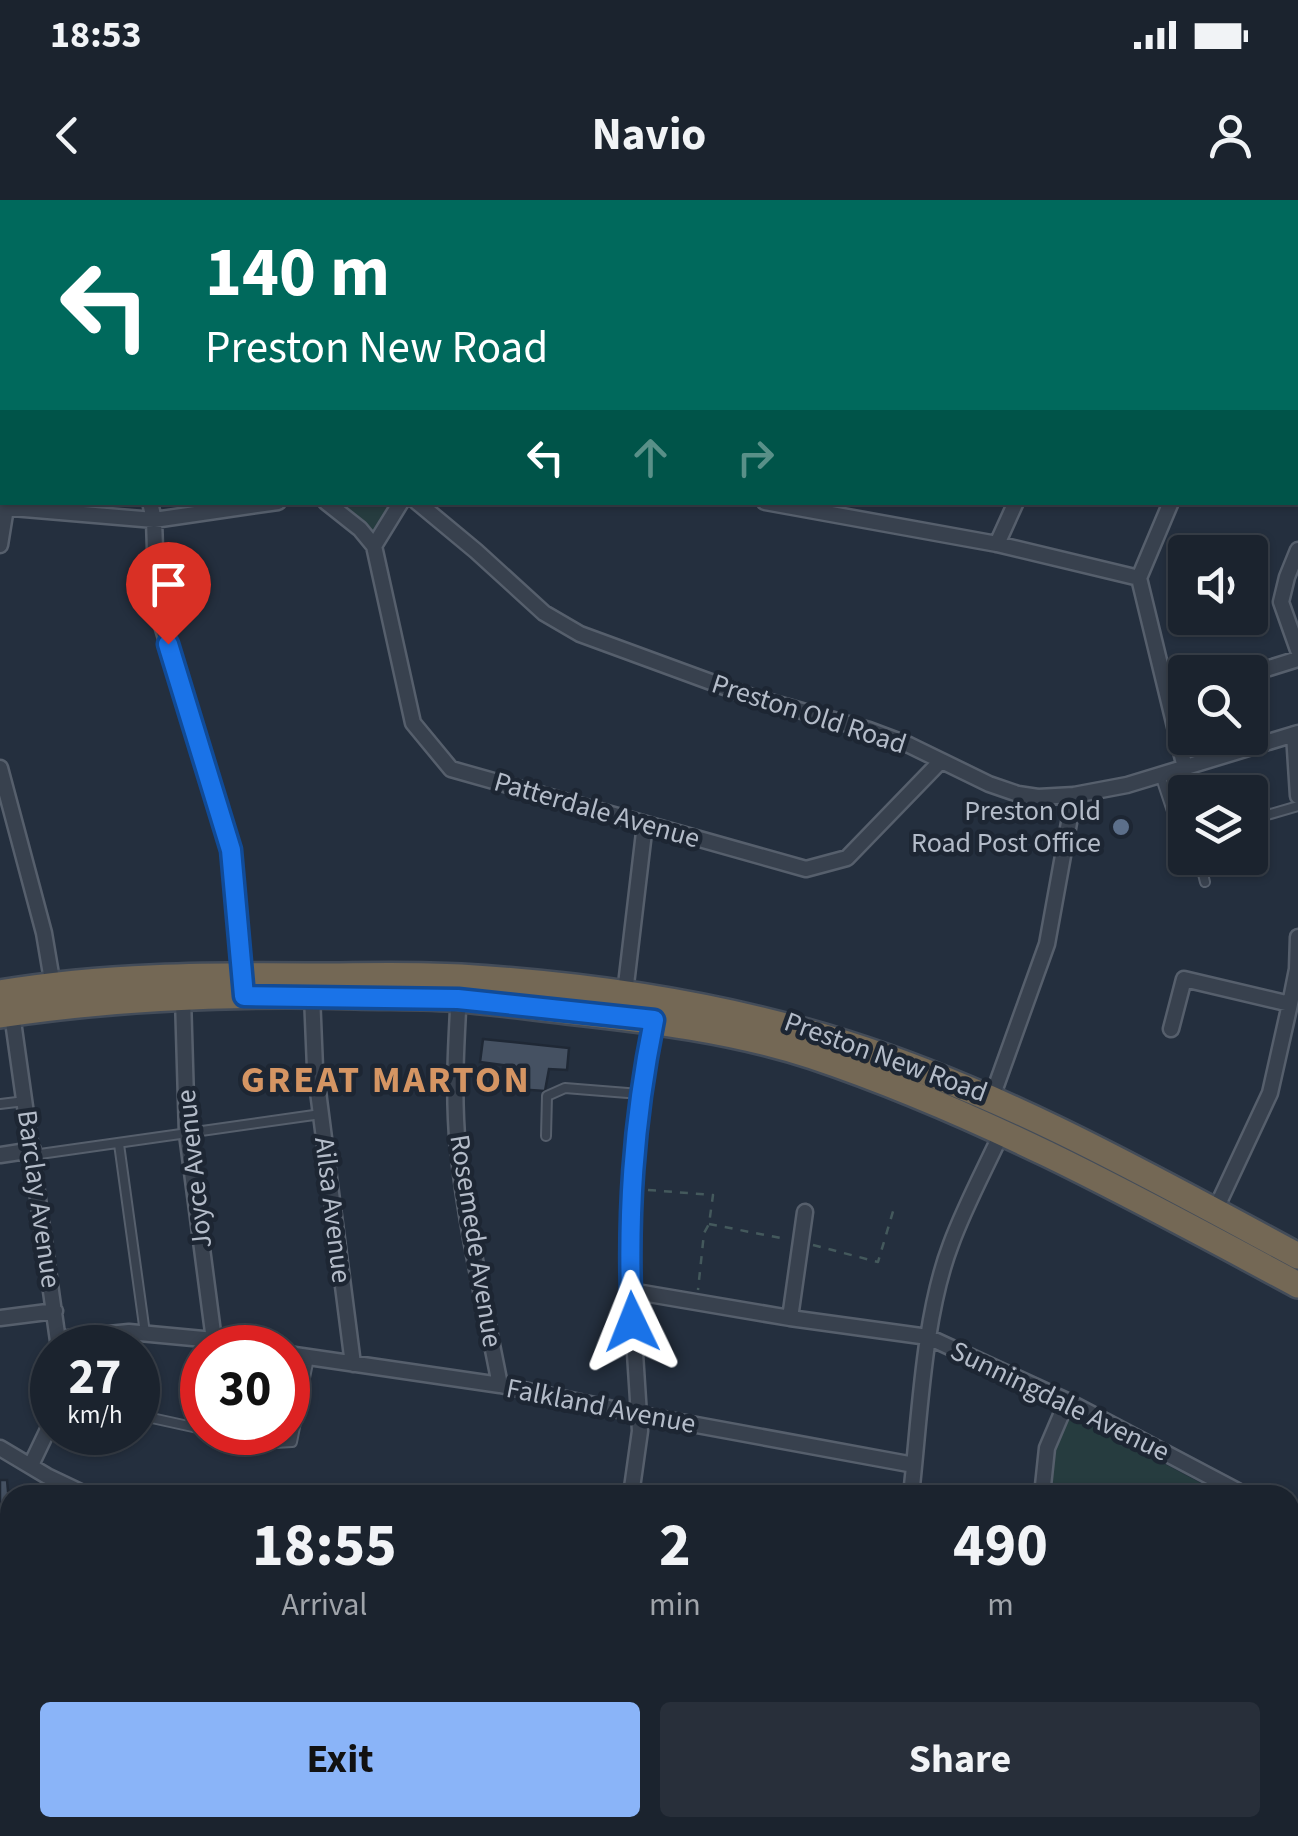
<!DOCTYPE html>
<style>
body{margin:0;font-family:"Source Sans 3",sans-serif;background:#282f3a;color:#f1f3f6;height:100vh;display:flex;flex-direction:column;font-size:38px;white-space:nowrap}
*{box-sizing:border-box;margin:0}
p{font-size:32px;color:#a0a4aa}
.icon{flex:none;width:55px;height:55px;fill:none;stroke:currentColor;stroke-width:2;stroke-linecap:round;stroke-linejoin:round}
.map{position:relative;flex:1;overflow:hidden}
.drawer{position:absolute;left:0px;top:1285px;width:1300px;height:352px;display:flex;flex-direction:column;background:#1b232e;border-radius:30px 30px 0 0;box-shadow:0 2px 8px #0004,0 0 0 2px #39404a}
.drawer>*{flex:none}
.hud{position:absolute;left:0px;top:0px;width:1300px;height:305px;box-shadow:0 2px 8px #0004,0 0 0 2px #39404a;background:#00695c;color:#fff;overflow:hidden}
.tools{position:absolute;left:1168px;top:335px;display:grid;gap:20px}
.tools a{display:grid;place-items:center;width:100px;height:100px;border-radius:10px;background:#1b232e;box-shadow:0 2px 8px #0004,0 0 0 2px #39404a;font-size:50px}
.speed{position:absolute;left:30px;top:1125px;display:flex;gap:20px;font-size:50px;font-weight:700;text-align:center}
.speed>*{display:grid;place-content:center;width:130px;height:130px;border-radius:50%;background:#1b232e;box-shadow:0 2px 8px #0004,0 0 0 2px #39404a;line-height:1}
.speed small{font-size:25px;font-weight:400}
.speed .limit{border:15px solid #d22;background:#fff;color:#111}
.pin{position:absolute;display:grid;place-items:center;width:85px;height:85px;color:#fff;margin:-102px -42px;border-radius:50% 50% 50% 0;rotate:-45deg;box-shadow:0 0 10px #0007}
.pin .icon{rotate:45deg}
.me{position:absolute;width:110px;margin:-55px;rotate:358deg;stroke-linejoin:round;filter:drop-shadow(0 0 8px #0008)}
.turn{display:flex;align-items:center;gap:35px;height:210px;padding:0 40px;font-size:45px}
.turn .icon{width:130px;height:130px;stroke-width:2.5}
.turn b{display:block;font-size:70px;line-height:85px}
.lanes{display:flex;align-items:center;height:95px;padding:0 40px;background:#0003;justify-content:center;gap:50px;direction:ltr}
.lanes .off{opacity:.35}
.eta{display:flex;justify-content:space-evenly;align-items:center;height:170px;text-align:center}
.eta b{font-size:60px;font-weight:700;line-height:70px}
.button{display:flex;gap:20px;margin-top:auto;padding:20px 40px}
.button a{flex:1;height:115px;border-radius:10px;background:#8ab4f8;color:#111;font-size:40px;font-weight:700;line-height:115px;text-align:center}
.button a+a{background:#282f3a;color:#f1f3f6}
.status{display:flex;justify-content:space-between;align-items:center;height:70px;padding:0 50px;background:#1b232e;direction:ltr}
.status svg{height:28px;fill:currentColor}
header{display:flex;justify-content:space-between;align-items:center;height:130px;padding:0 40px;background:#1b232e;font-size:45px;font-weight:700}
.map>svg:first-child{display:block}
</style>
<div class="status"><b>18:53</b><svg viewBox="0 0 49 12"><path d="M0 12V9h3v3zM5 12V6h3v6zM10 12V3h3v9zM15 12V0h3v12zM26 1h20v11H26zM47 4h2v5h-2z"/></svg></div>
<header><svg class="icon" aria-label="back" viewBox="0 0 24 24"><path d="M15 5l-7 7 7 7"/></svg>Navio<svg class="icon" aria-label="person" viewBox="0 0 24 24"><circle cx="12" cy="8" r="4"/><path d="M4 21q1-7 8-7t8 7"/></svg></header>
<div class="map">
<svg width="1298" height="1636" viewBox="0 0 1298 1636">
<rect width="100%" height="100%" fill="#242f3e"/>
<path fill="#263c3f" d="M336 303H393L386 317 371 333Z
M1062 1209 1223 1295H1042Z
M1290 1331 1298 1335V1421L1290 1434Z"/>
<path fill="#455162" stroke="#1f2835" stroke-width="2.5" d="M483 839 569 848 567 870 549 869 545 891 502 888 503 865 480 862Z
M0 1280H7L8 1291H19V1295H10V1306H0Z
M1084 1628 1109 1629 1108 1636H1083Z"/>
<g fill="none" stroke-linecap="round" stroke-linejoin="round">
<defs>
<path id="lane" d="M1160 575 1181 638 1185 637
M1250 620 1298 606
M1199 658 1205 682
M0 904 25 901
M546 936 547 896 565 888 640 894
M119 944 145 1133
M33 955 321 914
M138 1215 202 1229
M222 1232 275 1243 292 1242 309 1158
M1286 1629 1288 1636"/>
<path id="street" d="M101 0 102 2
M254 0 255 2
M403 0 404 2
M1069 0 1075 2
M475 2 477 0
M643 2 645 0
M806 2 807 0
M988 2 989 0
M1290 2 1291 0
M1298 38V39
M150 302 154 320 157 409 231 650 244 779
M326 302 360 329 374 346 413 523 451 569 806 669 847 658 940 562
M417 302 476 351 544 413 580 434 749 496 869 530 909 545 989 584 1018 594 1038 597 1074 595 1127 585 1298 533
M765 302 997 344 1139 378
M1171 302 1139 378 1185 568
M0 307 154 320 278 302
M997 344 1016 302
M0 345 6 308
M374 346 401 302
M1298 350 1287 377 1281 402 1298 450
M1250 474 1298 459
M1294 534 1298 596
M0 568 44 733 53 786
M459 793C456 844 453 897 458 948 466 1028 485 1107 500 1185
M625 793 645 624
M312 795 315 868 353 1164
M183 798 187 934 214 1140
M11 807 59 1148
M1171 829 1184 779 1290 804
M991 900 1047 744 1074 595
M0 955 33 950
M1213 1015 1270 893 1290 804 1297 769 1298 737
M631 1091 790 1118 928 1137 1067 1201 1245 1295
M0 1118 55 1111
M790 1118 805 1012
M59 1139 129 1132 214 1140 254 1148
M288 1154 500 1185 637 1214 914 1265
M0 1248 47 1276 87 1295
M31 1265 52 1221
M631 1295 640 1231 631 1091 632 975 640 894 654 820
M911 1295C920 1217 923 1117 951 1044 965 1006 985 969 1002 932
M1042 1295 1047 1248 1067 1201
M1290 1319 1298 1323
M1290 1462 1298 1449
M1290 1499 1298 1501
M3 1636 10 1577
M175 1636 176 1628
M343 1636 344 1628
M531 1636 532 1628
M697 1636 698 1628
M874 1636 875 1628
M1053 1636 1054 1628
M1180 1636 1181 1628"/>
<path id="highway" d="M0 793C102 776 207 775 309 776 360 776 410 774 461 777 591 785 722 804 847 844 1005 894 1153 978 1298 1056
M0 815C117 797 237 793 355 796 390 797 426 796 461 799 496 802 531 807 567 811 649 820 733 830 812 856 982 913 1140 1000 1298 1085"/>
</defs>
<use href="#lane" stroke="#565f6c" stroke-width="12"/>
<use href="#street" stroke="#565f6c" stroke-width="19"/>
<use href="#highway" stroke="#434c59" stroke-width="30"/>
<path stroke="#44595c" stroke-width="2.5" stroke-dasharray="8 8" stroke-linecap="butt" d="M648 990 713 995 709 1024 704 1033 698 1090
M709 1024 786 1039
M813 1045 878 1062 894 1008
M0 1318 10 1321"/>
<use href="#lane" stroke="#38414e" stroke-width="8"/>
<use href="#street" stroke="#38414e" stroke-width="14"/>
<use href="#highway" stroke="#746855" stroke-width="25"/>
</g>
<g fill="none" stroke-linecap="round" stroke-linejoin="round">
<defs>
<path id="route" d="M168 444 231 650 244 796 458 799 654 820C633 923 627 1018 632 1122"/>
</defs>
<use href="#route" stroke="#114b97" stroke-width="25"/>
<use href="#route" stroke="#1a73e8" stroke-width="18"/>
</g>
<circle fill="#5c6f8a" stroke="#1d2633" stroke-width="4" cx="1121" cy="627" r="10"/>
<g text-anchor="middle" dominant-baseline="central" stroke-width="9" stroke-linejoin="round" paint-order="stroke">
<g font-size="28" fill="#b4bcc9" stroke="#1d2633">
<text transform="translate(809 514) rotate(18)">Preston Old Road</text>
<text transform="translate(597 610) rotate(16)">Patterdale Avenue</text>
<text transform="translate(886 857) rotate(20)">Preston New Road</text>
<text transform="translate(194 969) rotate(-96)">Joyce Avenue</text>
<text transform="translate(39 999) rotate(82)">Barclay Avenue</text>
<text transform="translate(333 1010) rotate(83)">Ailsa Avenue</text>
<text transform="translate(476 1041) rotate(81)">Rosemede Avenue</text>
<text transform="translate(1060 1201) rotate(26)">Sunningdale Avenue</text>
<text transform="translate(601 1206) rotate(11)">Falkland Avenue</text>
</g>
<g font-size="28" fill="#b4bcc9" stroke="#1d2633" text-anchor="end">
<text x="1101" y="611">Preston Old<tspan x="1101" dy="32">Road Post Office</tspan></text>
</g>
<g font-size="38" font-weight="bold" letter-spacing="2.5" fill="#d59563" stroke="#1d2633">
<text x="386" y="880">GREAT MARTON</text>
</g>
</g>
</svg>
<div class="tools">
<a><svg class="icon" aria-label="sound" viewBox="0 0 24 24"><path d="M4 9h4l5-4v14l-5-4H4zM17 9q2 3 0 6"/></svg></a>
<a><svg class="icon" aria-label="search" viewBox="0 0 24 24"><circle cx="10" cy="10" r="6"/><path d="M15 15l6 6"/></svg></a>
<a><svg class="icon" aria-label="layers" viewBox="0 0 24 24"><path d="M12 4l9 5-9 5-9-5zM3 14l9 5 9-5"/></svg></a>
</div>
<div class="speed"><div>27<small>km/h</small></div><div class="limit">30</div></div>
<div class="pin" style="left:168px;top:444px;background:#d93025"><svg class="icon" aria-label="arrive" viewBox="0 0 24 24"><path d="M6 21V4h12l-3 4 3 4H6"/></svg></div>
<svg class="me" style="left:632px;top:1122px" viewBox="-20 -20 40 40"><path d="M0-17L14 15 0 8-14 15z" fill="#1a73e8" stroke="#fff" stroke-width="4"/></svg>
<div class="hud">
<div class="turn"><svg class="icon" aria-label="left" viewBox="0 0 24 24"><path d="M17 20v-9H6M10 6l-5 5 5 5"/></svg><div><b>140 m</b>Preston New Road</div></div>
<div class="lanes"><svg class="icon" aria-label="left" viewBox="0 0 24 24"><path d="M17 20v-9H6M10 6l-5 5 5 5"/></svg><svg class="icon off" aria-label="ahead" viewBox="0 0 24 24"><path d="M12 20V5M6 11l6-6 6 6"/></svg><svg class="icon off" aria-label="right" viewBox="0 0 24 24"><path d="M7 20v-9h11M14 6l5 5-5 5"/></svg></div>
</div>
<section class="drawer">
<div class="eta">
<div><b>18:55</b><p>Arrival</p></div>
<div><b>2</b><p>min</p></div>
<div><b>490</b><p>m</p></div>
</div>
<div class="button"><a>Exit</a><a>Share</a></div>
</section>
</div>
